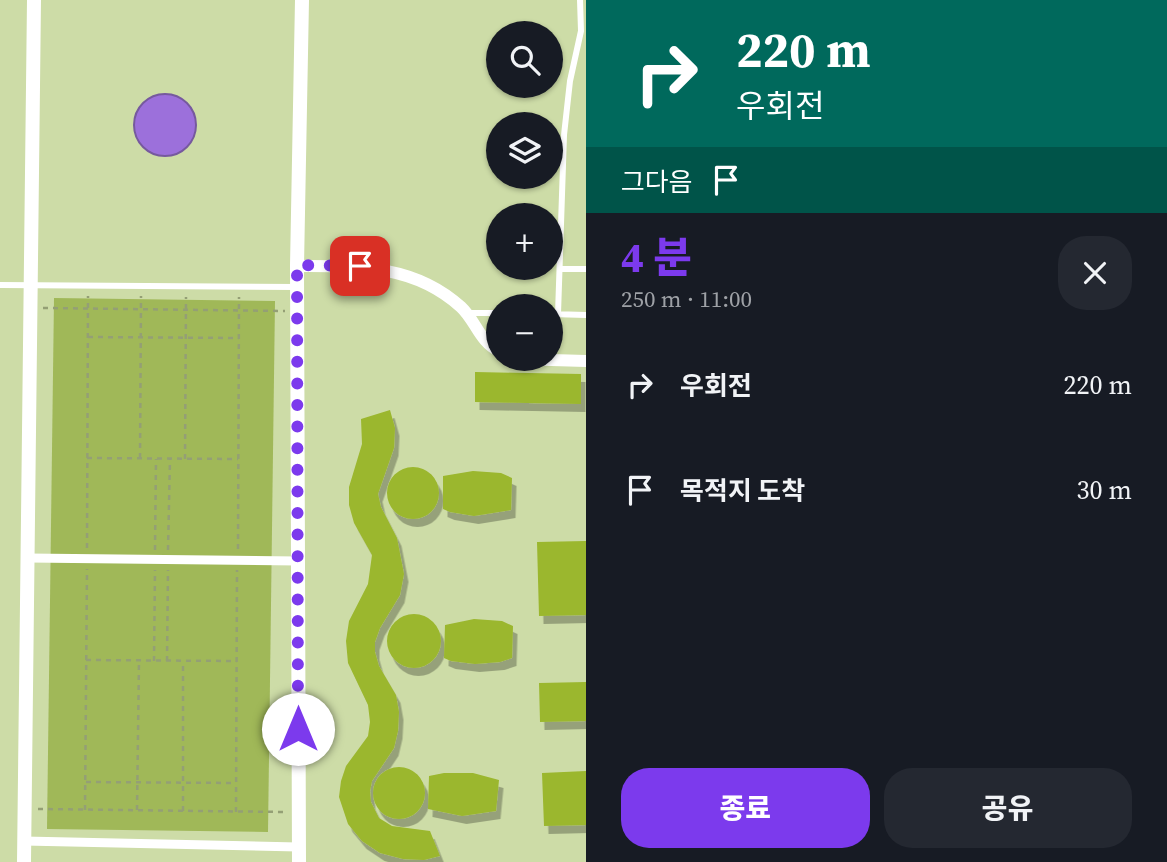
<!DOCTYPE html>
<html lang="ko">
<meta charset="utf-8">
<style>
body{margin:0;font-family:"Source Serif 4","Noto Sans KR",serif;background:#242831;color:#f1f3f6;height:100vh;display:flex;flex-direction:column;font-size:26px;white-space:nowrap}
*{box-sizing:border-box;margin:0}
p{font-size:23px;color:#9ea1a6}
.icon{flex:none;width:38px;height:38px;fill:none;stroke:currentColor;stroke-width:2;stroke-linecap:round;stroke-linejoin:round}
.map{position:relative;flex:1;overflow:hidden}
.side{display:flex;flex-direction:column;background:#171b24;width:581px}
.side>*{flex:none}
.banner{background:#00695c;color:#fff;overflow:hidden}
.tools{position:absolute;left:486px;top:21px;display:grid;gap:14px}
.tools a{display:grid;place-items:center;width:77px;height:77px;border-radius:50%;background:#171b24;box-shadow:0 2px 5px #0004;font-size:35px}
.pin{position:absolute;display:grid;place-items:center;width:60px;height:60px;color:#fff;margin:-30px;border-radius:14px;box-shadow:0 4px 10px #0006}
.me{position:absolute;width:77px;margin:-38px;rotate:0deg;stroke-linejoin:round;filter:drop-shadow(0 0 5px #0008)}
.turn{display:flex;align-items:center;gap:24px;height:147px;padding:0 35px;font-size:32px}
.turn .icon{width:91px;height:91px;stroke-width:2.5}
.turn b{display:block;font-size:49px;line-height:60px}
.then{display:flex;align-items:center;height:66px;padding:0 35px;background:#0003;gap:14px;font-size:26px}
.round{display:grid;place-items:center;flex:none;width:74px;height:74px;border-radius:28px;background:#242831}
.headline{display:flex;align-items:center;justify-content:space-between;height:119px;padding:0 35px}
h1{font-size:42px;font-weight:800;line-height:52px;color:#7c3aed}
.primary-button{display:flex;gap:14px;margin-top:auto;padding:14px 35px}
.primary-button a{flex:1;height:80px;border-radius:28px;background:#7c3aed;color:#fff;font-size:28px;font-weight:800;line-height:80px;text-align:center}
.primary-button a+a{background:#242831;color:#f1f3f6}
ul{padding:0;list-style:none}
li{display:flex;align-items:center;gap:21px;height:105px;padding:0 35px}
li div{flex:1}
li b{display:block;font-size:26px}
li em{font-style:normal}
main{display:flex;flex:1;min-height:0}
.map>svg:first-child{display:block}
</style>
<main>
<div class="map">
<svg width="586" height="862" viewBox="0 0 586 862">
<defs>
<filter id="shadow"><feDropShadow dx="4.5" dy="8" stdDeviation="0" flood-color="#0004"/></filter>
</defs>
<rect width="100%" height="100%" fill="#cddca7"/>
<path fill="#a0b858" d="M54 298 275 301 268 832 47 829Z"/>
<path fill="#9c70db" stroke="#76599e" stroke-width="2" d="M134 125a31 31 0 1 1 62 0a31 31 0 1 1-62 0Z"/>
<path fill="#9bb72e" filter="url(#shadow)" d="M475 372 581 374V404L475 402Z
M390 410 395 428 394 448 378 494 381 507 397 538 404 574 400 595 380 628 375 642V652L379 666 396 695 399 712 398 731 394 748 372 781 370 791 371 802 379 818 392 826 430 831 440 856 424 860 403 859 380 853 362 841 348 824 339 797 341 781 346 766 368 736 370 722 368 705 348 663 346 641 349 621 368 584 372 555 354 523 349 505V487L362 444 361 419Z
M387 493a26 26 0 1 1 52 0a26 26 0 1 1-52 0Z
M473 471 501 473 512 478 511 510 474 516 450 512 443 509V476Z
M586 541V615L539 616 537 542Z
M387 641a27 27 0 1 1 54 0a27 27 0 1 1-54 0Z
M474 619 502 621 513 626 512 658 500 662 475 664 451 661 444 658 445 625Z
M586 682V721L540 722 539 683Z
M373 793a26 26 0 1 1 52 0a26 26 0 1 1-52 0Z
M586 771V825L544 826 542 773Z
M444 773H473L499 780 496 811 462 816 428 809 429 776Z"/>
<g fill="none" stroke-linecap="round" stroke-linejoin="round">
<path stroke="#949f75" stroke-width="2.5" stroke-dasharray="5 5" stroke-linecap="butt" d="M43 308 285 311
M88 337 239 338
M87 458 238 459
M140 458 141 296
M185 459 186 297
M87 548 88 296
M238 549 239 297
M155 550 156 459
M168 550 170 459
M86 660 237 661
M154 661 155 570
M167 661 168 570
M86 782 236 783
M38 809 284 812
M85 810 87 569
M137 810 139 660
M183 811V661
M236 812 237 570"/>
<path stroke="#fff" stroke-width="6" d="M560 269H586
M0 285 296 287
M469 313H499
M551 314 586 315
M558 314 564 135 570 81 581 31 580 0"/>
<path stroke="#fff" stroke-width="9" d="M28 558 298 561
M24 841 298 847"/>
<path stroke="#fff" stroke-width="12" d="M297 266C357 266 414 264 461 307 476 321 479 341 499 351
M517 359 586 361"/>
<path stroke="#fff" stroke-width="14" d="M24 862 34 0
M299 862 297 266 302 0"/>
</g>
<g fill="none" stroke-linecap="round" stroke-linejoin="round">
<path stroke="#7c3aed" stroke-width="12" stroke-dasharray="0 21.6" d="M298 729 297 265 360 266"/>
</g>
</svg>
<div class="tools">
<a><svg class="icon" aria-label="search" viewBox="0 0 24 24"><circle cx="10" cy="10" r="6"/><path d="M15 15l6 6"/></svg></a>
<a><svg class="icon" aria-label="layers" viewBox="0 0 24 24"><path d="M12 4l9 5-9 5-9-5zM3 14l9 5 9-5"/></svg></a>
<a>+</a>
<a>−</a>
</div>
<div class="pin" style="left:360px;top:266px;background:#d93025"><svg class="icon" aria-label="arrive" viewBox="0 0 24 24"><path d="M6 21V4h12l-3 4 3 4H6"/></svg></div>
<svg class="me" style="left:298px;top:729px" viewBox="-20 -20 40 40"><circle r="19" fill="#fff"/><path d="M0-13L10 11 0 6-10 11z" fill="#7c3aed"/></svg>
</div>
<section class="side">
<div class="banner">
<div class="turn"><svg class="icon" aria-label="right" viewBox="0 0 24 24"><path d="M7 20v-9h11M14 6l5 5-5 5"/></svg><div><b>220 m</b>우회전</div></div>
<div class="then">그다음<svg class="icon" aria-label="arrive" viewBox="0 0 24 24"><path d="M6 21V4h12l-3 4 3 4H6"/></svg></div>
</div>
<div class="headline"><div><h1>4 분</h1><p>250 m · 11:00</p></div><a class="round"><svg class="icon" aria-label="close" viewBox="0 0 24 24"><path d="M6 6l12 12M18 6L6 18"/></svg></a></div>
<ul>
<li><svg class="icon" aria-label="right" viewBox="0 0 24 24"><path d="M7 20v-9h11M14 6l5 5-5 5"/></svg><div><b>우회전</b></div><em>220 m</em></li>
<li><svg class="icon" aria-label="arrive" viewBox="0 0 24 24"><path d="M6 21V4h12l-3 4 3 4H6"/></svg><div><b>목적지 도착</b></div><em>30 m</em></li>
</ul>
<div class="primary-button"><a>종료</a><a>공유</a></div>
</section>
</main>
